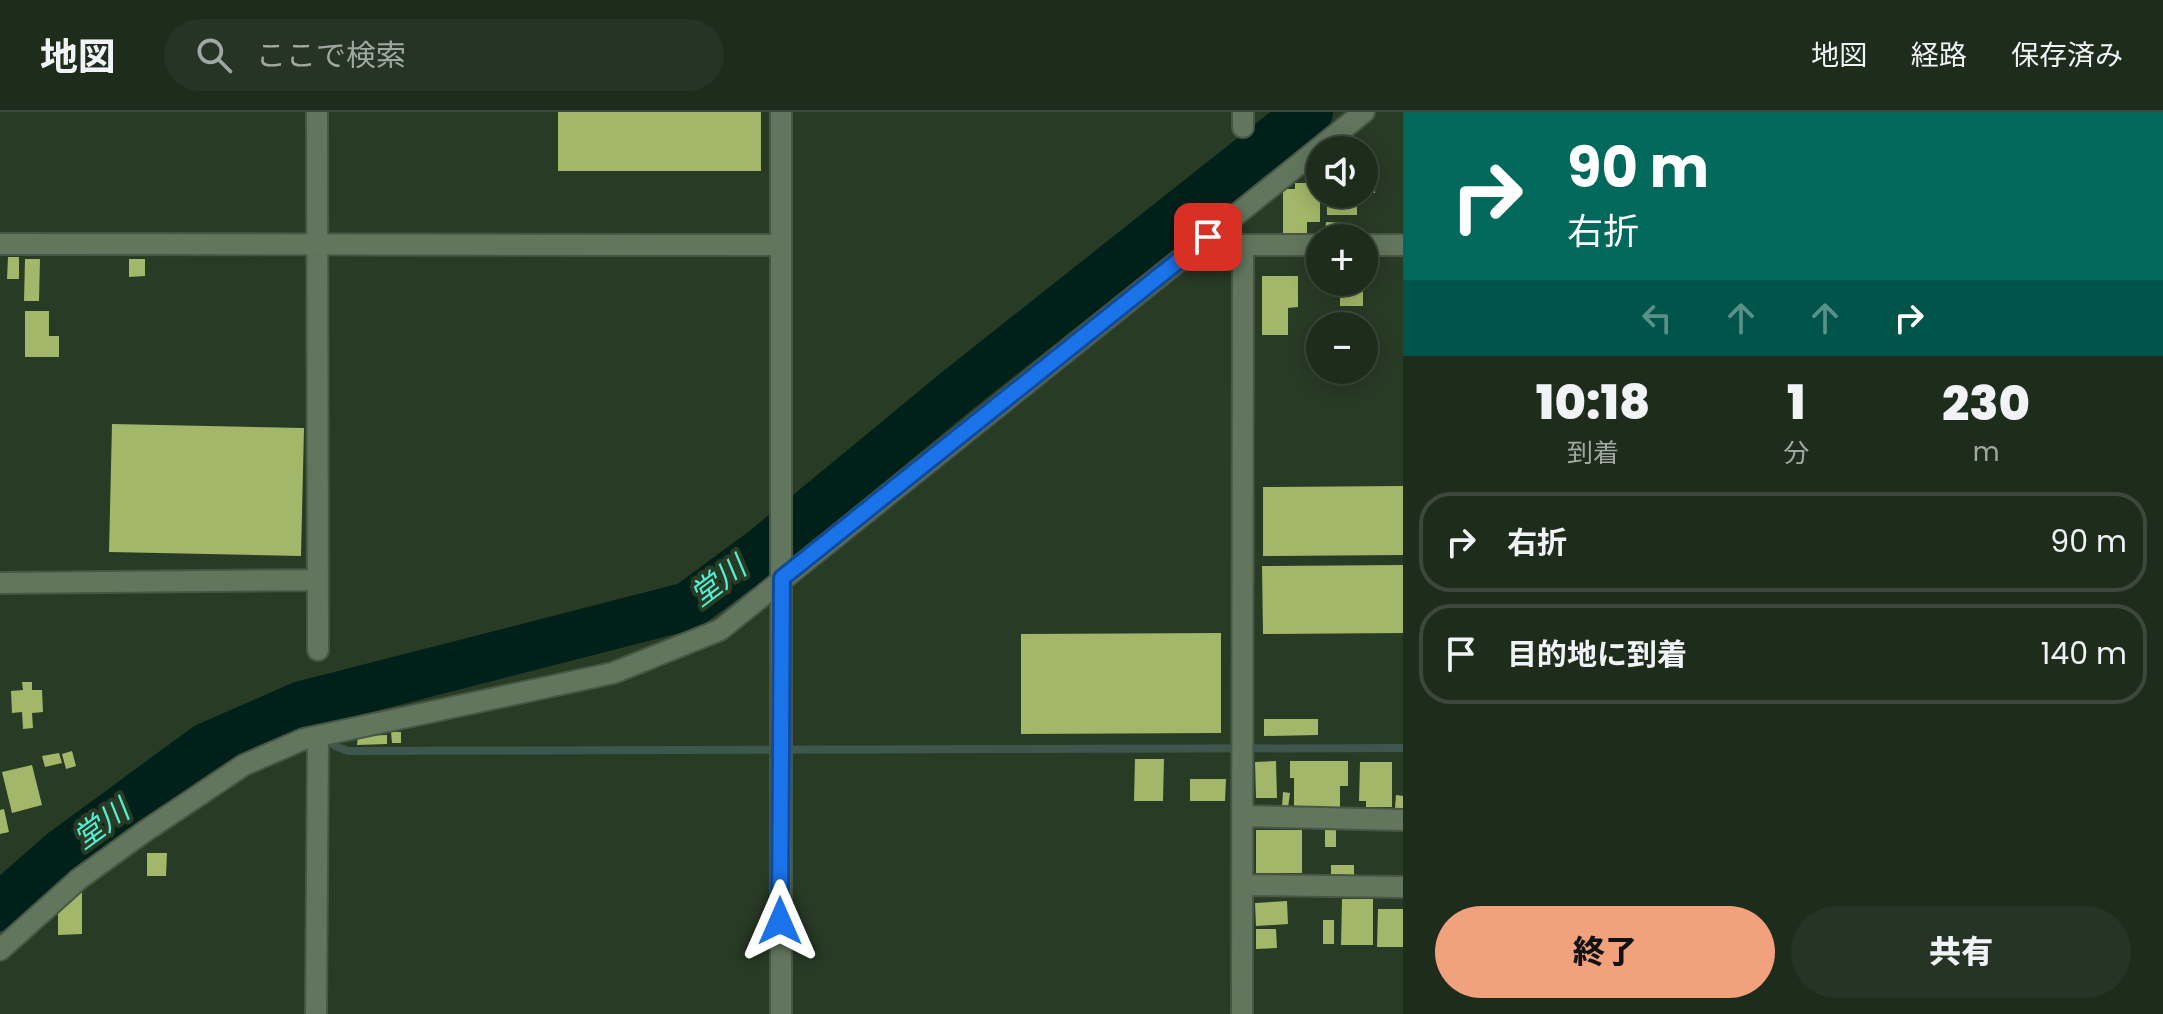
<!DOCTYPE html>
<html lang="ja">
<meta charset="utf-8">
<style>
body{margin:0;font-family:Poppins,"Noto Sans JP",sans-serif;background:#263425;color:#f1f3f6;height:100vh;display:flex;flex-direction:column;font-size:30px;white-space:nowrap}
*{box-sizing:border-box;margin:0}
p{font-size:26px;color:#a1a7a3}
.icon{flex:none;width:44px;height:44px;fill:none;stroke:currentColor;stroke-width:2;stroke-linecap:round;stroke-linejoin:round}
.map{position:relative;flex:1;overflow:hidden}
.drawer{display:flex;flex-direction:column;background:#1e2c1c;width:760px}
.drawer>*{flex:none}
.guide{background:#00695c;color:#fff;overflow:hidden}
.tools{position:absolute;left:1306px;top:24px;display:grid;gap:16px}
.tools a{display:grid;place-items:center;width:72px;height:72px;border-radius:50%;background:#1e2c1c;box-shadow:0 4px 20px #0003,0 0 0 2px #3c483b;font-size:40px}
.pin{position:absolute;display:grid;place-items:center;width:68px;height:68px;color:#fff;margin:-34px;border-radius:16px;box-shadow:0 4px 12px #0006}
.me{position:absolute;width:88px;margin:-44px;rotate:0deg;stroke-linejoin:round;filter:drop-shadow(0 0 6px #0008)}
.turn{display:flex;align-items:center;gap:28px;height:168px;padding:0 32px;font-size:36px}
.turn .icon{width:104px;height:104px;stroke-width:2.5}
.turn b{display:block;font-size:56px;line-height:68px}
.lanes{display:flex;align-items:center;height:76px;padding:0 32px;background:#0003;justify-content:center;gap:40px;direction:ltr}
.lanes .off{opacity:.35}
.eta{display:flex;justify-content:space-evenly;align-items:center;height:136px;text-align:center}
.eta b{font-size:48px;font-weight:800;line-height:56px}
.cta{display:flex;gap:16px;margin-top:auto;padding:16px 32px}
.cta a{flex:1;height:92px;border-radius:48px;background:#f1a17c;color:#111;font-size:32px;font-weight:800;line-height:92px;text-align:center}
.cta a+a{background:#263425;color:#f1f3f6}
ul{padding:0;list-style:none}
li{display:flex;align-items:center;gap:24px;height:100px;margin:0 16px 12px;padding:0 16px;border:4px solid #3c483b;border-radius:32px}
li div{flex:1}
li b{display:block;font-size:30px}
li em{font-style:normal}
header{display:flex;align-items:center;gap:48px;box-sizing:border-box;height:112px;padding:0 40px;background:#1e2c1c;border-bottom:2px solid #3c483b}
header strong{font-size:38px}
nav{display:flex;gap:44px;margin-inline-start:auto;font-size:28px}
.search{width:560px;height:72px;background:#263425;display:flex;align-items:center;gap:20px;box-sizing:border-box;padding:0 28px;border-radius:44px;color:#a1a7a3;font-size:30px}
main{display:flex;flex:1;min-height:0}
.map>svg:first-child{display:block}
</style>
<header>
<strong>地図</strong>
<div class="search"><svg class="icon" aria-label="search" viewBox="0 0 24 24"><circle cx="10" cy="10" r="6"/><path d="M15 15l6 6"/></svg>ここで検索</div>
<nav><a>地図</a><a>経路</a><a>保存済み</a></nav>
</header>
<main>
<div class="map">
<svg width="1403" height="902" viewBox="0 0 1403 902">
<rect width="100%" height="100%" fill="#283b25"/>
<g fill="none" stroke-linecap="round" stroke-linejoin="round">
<path stroke="#3d574e" stroke-width="8" d="M302 593 335 634 348 639 1403 636"/>
<path stroke="#00201a" stroke-width="48" d="M0 795 63 740 206 635 302 593 688 494 764 438 958 278 1309 0"/>
</g>
<path fill="#a2b769" d="M558 0H761V59H558Z
M1364 61H1375V81H1364Z
M1305 63H1320V110H1307V121H1283V77H1295V71H1306Z
M1327 82H1357V103H1327Z
M1326 110 1345 111 1344 122 1325 121Z
M8 145H19V167H7Z
M25 147H40L39 189H24Z
M129 147H145V164L129 165Z
M1262 164H1298V195L1288 196V223H1262Z
M1340 170H1363V194H1340Z
M25 199H49V224H59V245H25Z
M112 312 304 316 301 444 109 440Z
M1403 374V443L1263 444V375Z
M1403 453V521L1263 522 1262 454Z
M1221 521V621L1021 622V522Z
M22 570H32V578H42L43 600 32 601 33 616 23 617 22 600 12 601 11 579 23 578Z
M1264 607H1318V623L1264 624Z
M391 620H401V631H392Z
M387 623V632L357 633 358 624Z
M72 639 76 654 66 657 62 642Z
M59 641 62 651 45 655 42 644Z
M1135 647H1164L1163 689H1134Z
M1276 649 1277 686H1256L1255 650Z
M1290 649H1348V674H1340V696H1294V666H1290Z
M1360 650H1392V695H1366V689H1359Z
M32 653 42 693 12 701 2 660Z
M1190 667H1226L1225 689H1190Z
M1283 680 1290 681 1288 696 1282 695Z
M1396 683 1403 684V696H1395Z
M4 697 9 720 0 722V698Z
M1325 717H1336V735H1325Z
M1256 718H1302V761H1256Z
M147 741H167L166 764H147Z
M1331 753H1354V763L1331 762Z
M82 779V822L58 823V794Z
M1342 787H1373V833H1341Z
M1287 789 1288 812 1256 814 1255 791Z
M1378 797H1403V835H1377Z
M1323 808H1334V832H1323Z
M1256 817H1276L1277 836 1256 837Z"/>
<g fill="none" stroke-linecap="round" stroke-linejoin="round">
<defs>
<path id="minor" d="M317 0 318 538
M1243 0V15
M0 132 780 133
M1364 133H1403
M0 471 318 468
M1243 704 1403 708
M1242 773 1403 775
M0 838 79 767 144 720 244 653 304 627 613 561 720 518 1364 0
M316 902 318 625
M781 902V0
M1242 902 1243 133H1320"/>
</defs>
<use href="#minor" stroke="#485745" stroke-width="24"/>
<use href="#minor" stroke="#62765e" stroke-width="20"/>
</g>
<g fill="none" stroke-linecap="round" stroke-linejoin="round">
<defs>
<path id="route" d="M780 809 782 466 1208 125"/>
</defs>
<use href="#route" stroke="#114b97" stroke-width="20"/>
<use href="#route" stroke="#1a73e8" stroke-width="14"/>
</g>
<g text-anchor="middle" dominant-baseline="central" stroke-width="8" stroke-linejoin="round" paint-order="stroke">
<g font-size="30" font-style="italic" fill="#53f0d4" stroke="#283b25">
<text transform="translate(718 469) rotate(-37)">堂川</text>
<text transform="translate(101 712) rotate(-36)">堂川</text>
</g>
</g>
</svg>
<div class="tools">
<a><svg class="icon" aria-label="sound" viewBox="0 0 24 24"><path d="M4 9h4l5-4v14l-5-4H4zM17 9q2 3 0 6"/></svg></a>
<a>+</a>
<a>−</a>
</div>
<div class="pin" style="left:1208px;top:125px;background:#d93025"><svg class="icon" aria-label="arrive" viewBox="0 0 24 24"><path d="M6 21V4h12l-3 4 3 4H6"/></svg></div>
<svg class="me" style="left:780px;top:809px" viewBox="-20 -20 40 40"><path d="M0-17L14 15 0 8-14 15z" fill="#1a73e8" stroke="#fff" stroke-width="4"/></svg>
</div>
<section class="drawer">
<div class="guide">
<div class="turn"><svg class="icon" aria-label="right" viewBox="0 0 24 24"><path d="M7 20v-9h11M14 6l5 5-5 5"/></svg><div><b>90 m</b>右折</div></div>
<div class="lanes"><svg class="icon off" aria-label="left" viewBox="0 0 24 24"><path d="M17 20v-9H6M10 6l-5 5 5 5"/></svg><svg class="icon off" aria-label="ahead" viewBox="0 0 24 24"><path d="M12 20V5M6 11l6-6 6 6"/></svg><svg class="icon off" aria-label="ahead" viewBox="0 0 24 24"><path d="M12 20V5M6 11l6-6 6 6"/></svg><svg class="icon" aria-label="right" viewBox="0 0 24 24"><path d="M7 20v-9h11M14 6l5 5-5 5"/></svg></div>
</div>
<div class="eta">
<div><b>10:18</b><p>到着</p></div>
<div><b>1</b><p>分</p></div>
<div><b>230</b><p>m</p></div>
</div>
<ul>
<li><svg class="icon" aria-label="right" viewBox="0 0 24 24"><path d="M7 20v-9h11M14 6l5 5-5 5"/></svg><div><b>右折</b></div><em>90 m</em></li>
<li><svg class="icon" aria-label="arrive" viewBox="0 0 24 24"><path d="M6 21V4h12l-3 4 3 4H6"/></svg><div><b>目的地に到着</b></div><em>140 m</em></li>
</ul>
<div class="cta"><a>終了</a><a>共有</a></div>
</section>
</main>
